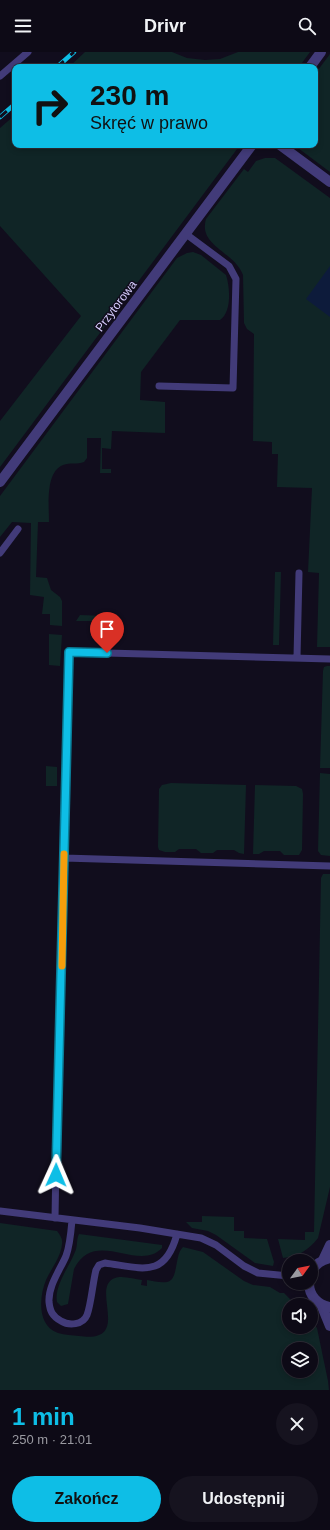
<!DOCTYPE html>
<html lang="pl">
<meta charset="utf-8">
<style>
body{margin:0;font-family:Arial,sans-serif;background:#16131f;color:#f1f3f6;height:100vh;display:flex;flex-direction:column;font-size:15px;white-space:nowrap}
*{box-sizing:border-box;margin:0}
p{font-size:13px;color:#9a9aa1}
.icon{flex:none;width:22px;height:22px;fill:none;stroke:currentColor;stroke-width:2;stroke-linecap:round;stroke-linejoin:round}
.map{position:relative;height:1338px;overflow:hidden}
.side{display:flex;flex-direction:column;background:#0d0a16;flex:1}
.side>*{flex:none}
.banner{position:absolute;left:12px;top:12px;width:306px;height:84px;border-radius:8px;box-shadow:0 2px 6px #0003,0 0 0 1px #2d2b35;background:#0ebee6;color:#111;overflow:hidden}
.needle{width:26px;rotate:57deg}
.tools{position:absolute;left:282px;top:1202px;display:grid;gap:8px}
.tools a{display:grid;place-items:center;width:36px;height:36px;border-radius:50%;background:#0d0a16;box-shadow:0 2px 6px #0003,0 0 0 1px #2d2b35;font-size:20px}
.pin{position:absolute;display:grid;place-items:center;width:34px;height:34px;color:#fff;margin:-41px -17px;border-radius:50% 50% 50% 0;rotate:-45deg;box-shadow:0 0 4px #0007}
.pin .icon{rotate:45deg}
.me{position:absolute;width:44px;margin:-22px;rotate:1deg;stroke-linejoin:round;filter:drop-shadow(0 0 3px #0008)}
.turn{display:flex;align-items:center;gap:14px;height:84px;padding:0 12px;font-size:18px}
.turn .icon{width:52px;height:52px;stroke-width:2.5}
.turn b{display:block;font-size:28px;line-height:34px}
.round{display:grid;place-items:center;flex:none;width:42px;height:42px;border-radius:21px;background:#16131f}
.headline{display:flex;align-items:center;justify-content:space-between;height:68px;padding:0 12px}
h1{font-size:24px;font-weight:700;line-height:30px;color:#0ebee6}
.action{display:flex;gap:8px;margin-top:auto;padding:8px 12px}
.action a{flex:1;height:46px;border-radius:24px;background:#0ebee6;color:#111;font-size:16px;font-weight:700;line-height:46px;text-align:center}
.action a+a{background:#16131f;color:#f1f3f6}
header{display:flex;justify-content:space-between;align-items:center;height:52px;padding:0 12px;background:#0d0a16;font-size:18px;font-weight:700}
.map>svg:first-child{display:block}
</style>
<header><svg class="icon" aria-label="menu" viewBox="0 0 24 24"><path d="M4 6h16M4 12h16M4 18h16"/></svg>Drivr<svg class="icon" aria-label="search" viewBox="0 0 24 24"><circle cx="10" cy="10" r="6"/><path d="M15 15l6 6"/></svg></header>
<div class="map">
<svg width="330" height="1338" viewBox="0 0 330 1338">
<rect width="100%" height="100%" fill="#110d1d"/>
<path fill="#102526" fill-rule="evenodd" d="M85 0H172L187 6 205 8 220 7 238 0H310L299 15H69Z
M330 2V120L294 93H315V22Z
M15 63V93H240L0 415V369L81 264 0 174V76Z
M265 106H275L282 111 330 146V595H317L319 521 308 520 312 436 277 435 278 402H272V390L253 389 254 282 247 277 244 271 243 223C234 199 198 194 206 167L244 117 248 120 256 109Z
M193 200 201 203 226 223C230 235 232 260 220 268H180L141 320 140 348 165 350V381L112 379 111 397 102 396V417H111V421H100L101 386H87V406L84 410C77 413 70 410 63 413 45 420 49 454 49 470H38L36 525 47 526 51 538 60 545 62 549V574L50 573V562H42L44 545 30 543 31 471 12 470 0 485V444L177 206 187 201Z
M275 520H281L279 593H273Z
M80 563 107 564V569H76Z
M49 582 62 583 60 614 49 613Z
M327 614H330V716H320L323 619 324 615Z
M46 714 57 715V734H46Z
M320 721 330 722V804L321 803 318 799Z
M171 731 246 733 244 802 239 801 234 798H217L213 801H201L196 797H179L175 800H165L159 798 158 795 159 737 162 733Z
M255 733 296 734 302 737 303 742 302 798 299 803H284L280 799H264L259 802H253Z
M323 822H330V1135L318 1186C309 1198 297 1205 283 1206L278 1187 305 1188V1180H314L321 826Z
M202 1164 234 1165V1179H244V1186L267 1187 274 1210 273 1214 255 1211 216 1183 208 1179 192 1176 186 1170H202Z
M0 1171 57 1179C60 1183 63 1187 62 1192 61 1205 51 1217 46 1228 39 1245 37 1274 58 1281 65 1283 72 1283 79 1284 134 1292 89 1235 115 1226 122 1223 134 1227 142 1228L141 1233 147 1234V1228C154 1229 160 1231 167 1230 179 1228 174 1203 183 1195L203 1200 244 1229 253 1233 270 1235 280 1241H284L296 1253H289V1275H311V1268L317 1276 328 1329 329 1338H0ZM289 1297H311V1319H289Z
M79 1182 162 1193V1196C138 1221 95 1175 74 1217L68 1252 61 1254 57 1250C54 1234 69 1215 75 1200 78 1194 76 1188 79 1182Z"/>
<path fill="#0d1b3b" d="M330 214V265L306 247Z"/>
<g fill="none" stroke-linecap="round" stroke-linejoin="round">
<path stroke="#423b79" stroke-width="7" d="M0 24 28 0
M159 334 233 336 236 227 229 214 186 182
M0 501 18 477
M297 605 299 521
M64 806 69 600 330 607
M0 1159 140 1176 201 1186 216 1193 244 1214 258 1221 289 1224
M55 1166 57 1052 64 806 330 814
M72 1168C71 1180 70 1193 66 1204 60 1218 48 1234 49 1250 50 1259 52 1264 61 1269 69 1274 83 1273 87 1263 91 1253 93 1229 96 1218L99 1213 105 1211C142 1216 165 1227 177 1182"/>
<path stroke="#423b79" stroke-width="10" d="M310 15 321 0
M280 93 330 130
M0 430 252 93
M323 1208 330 1193
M311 1220C316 1212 321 1208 330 1206
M309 1231C309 1244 318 1253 330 1255
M321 1252 330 1274"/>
<defs>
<path id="rail" d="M57 15 74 0
M0 65 15 52"/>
</defs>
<use href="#rail" stroke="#0ebee6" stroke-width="4.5"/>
<use href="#rail" stroke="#110d1d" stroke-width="3" stroke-dasharray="9" stroke-linecap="butt"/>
</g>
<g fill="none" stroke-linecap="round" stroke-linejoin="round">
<defs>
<path id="route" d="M56 1123 69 600 107 601"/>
</defs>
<use href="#route" stroke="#097c96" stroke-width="10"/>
<use href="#route" stroke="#0ebee6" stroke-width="7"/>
<path stroke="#f59e0b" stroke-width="7" d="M62 914 64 802"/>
</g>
<g text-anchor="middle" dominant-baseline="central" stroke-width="3" stroke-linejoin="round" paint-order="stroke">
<g font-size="12" fill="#d5ccfc" stroke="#110d1d">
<text transform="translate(116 254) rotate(-53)">Przytorowa</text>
</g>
</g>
</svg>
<div class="tools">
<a><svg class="needle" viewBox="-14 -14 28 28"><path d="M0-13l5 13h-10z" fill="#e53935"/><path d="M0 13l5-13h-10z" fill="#9a9aa1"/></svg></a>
<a><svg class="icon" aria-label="sound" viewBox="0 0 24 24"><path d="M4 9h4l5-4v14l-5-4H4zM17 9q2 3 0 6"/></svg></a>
<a><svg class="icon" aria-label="layers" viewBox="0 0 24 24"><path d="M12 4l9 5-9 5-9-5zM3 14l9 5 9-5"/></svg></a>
</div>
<div class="pin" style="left:107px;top:601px;background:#d93025"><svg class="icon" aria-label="arrive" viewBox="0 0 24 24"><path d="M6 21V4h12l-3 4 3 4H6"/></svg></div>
<svg class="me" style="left:56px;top:1123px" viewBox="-20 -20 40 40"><path d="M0-17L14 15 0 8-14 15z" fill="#0ebee6" stroke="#fff" stroke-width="4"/></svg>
<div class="banner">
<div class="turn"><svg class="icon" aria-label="right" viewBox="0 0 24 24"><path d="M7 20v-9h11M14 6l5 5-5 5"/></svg><div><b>230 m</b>Skręć w prawo</div></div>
</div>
</div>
<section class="side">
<div class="headline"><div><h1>1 min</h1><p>250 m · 21:01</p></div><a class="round"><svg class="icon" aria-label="close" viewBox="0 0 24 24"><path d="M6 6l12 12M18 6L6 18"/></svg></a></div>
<div class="action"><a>Zakończ</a><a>Udostępnij</a></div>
</section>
